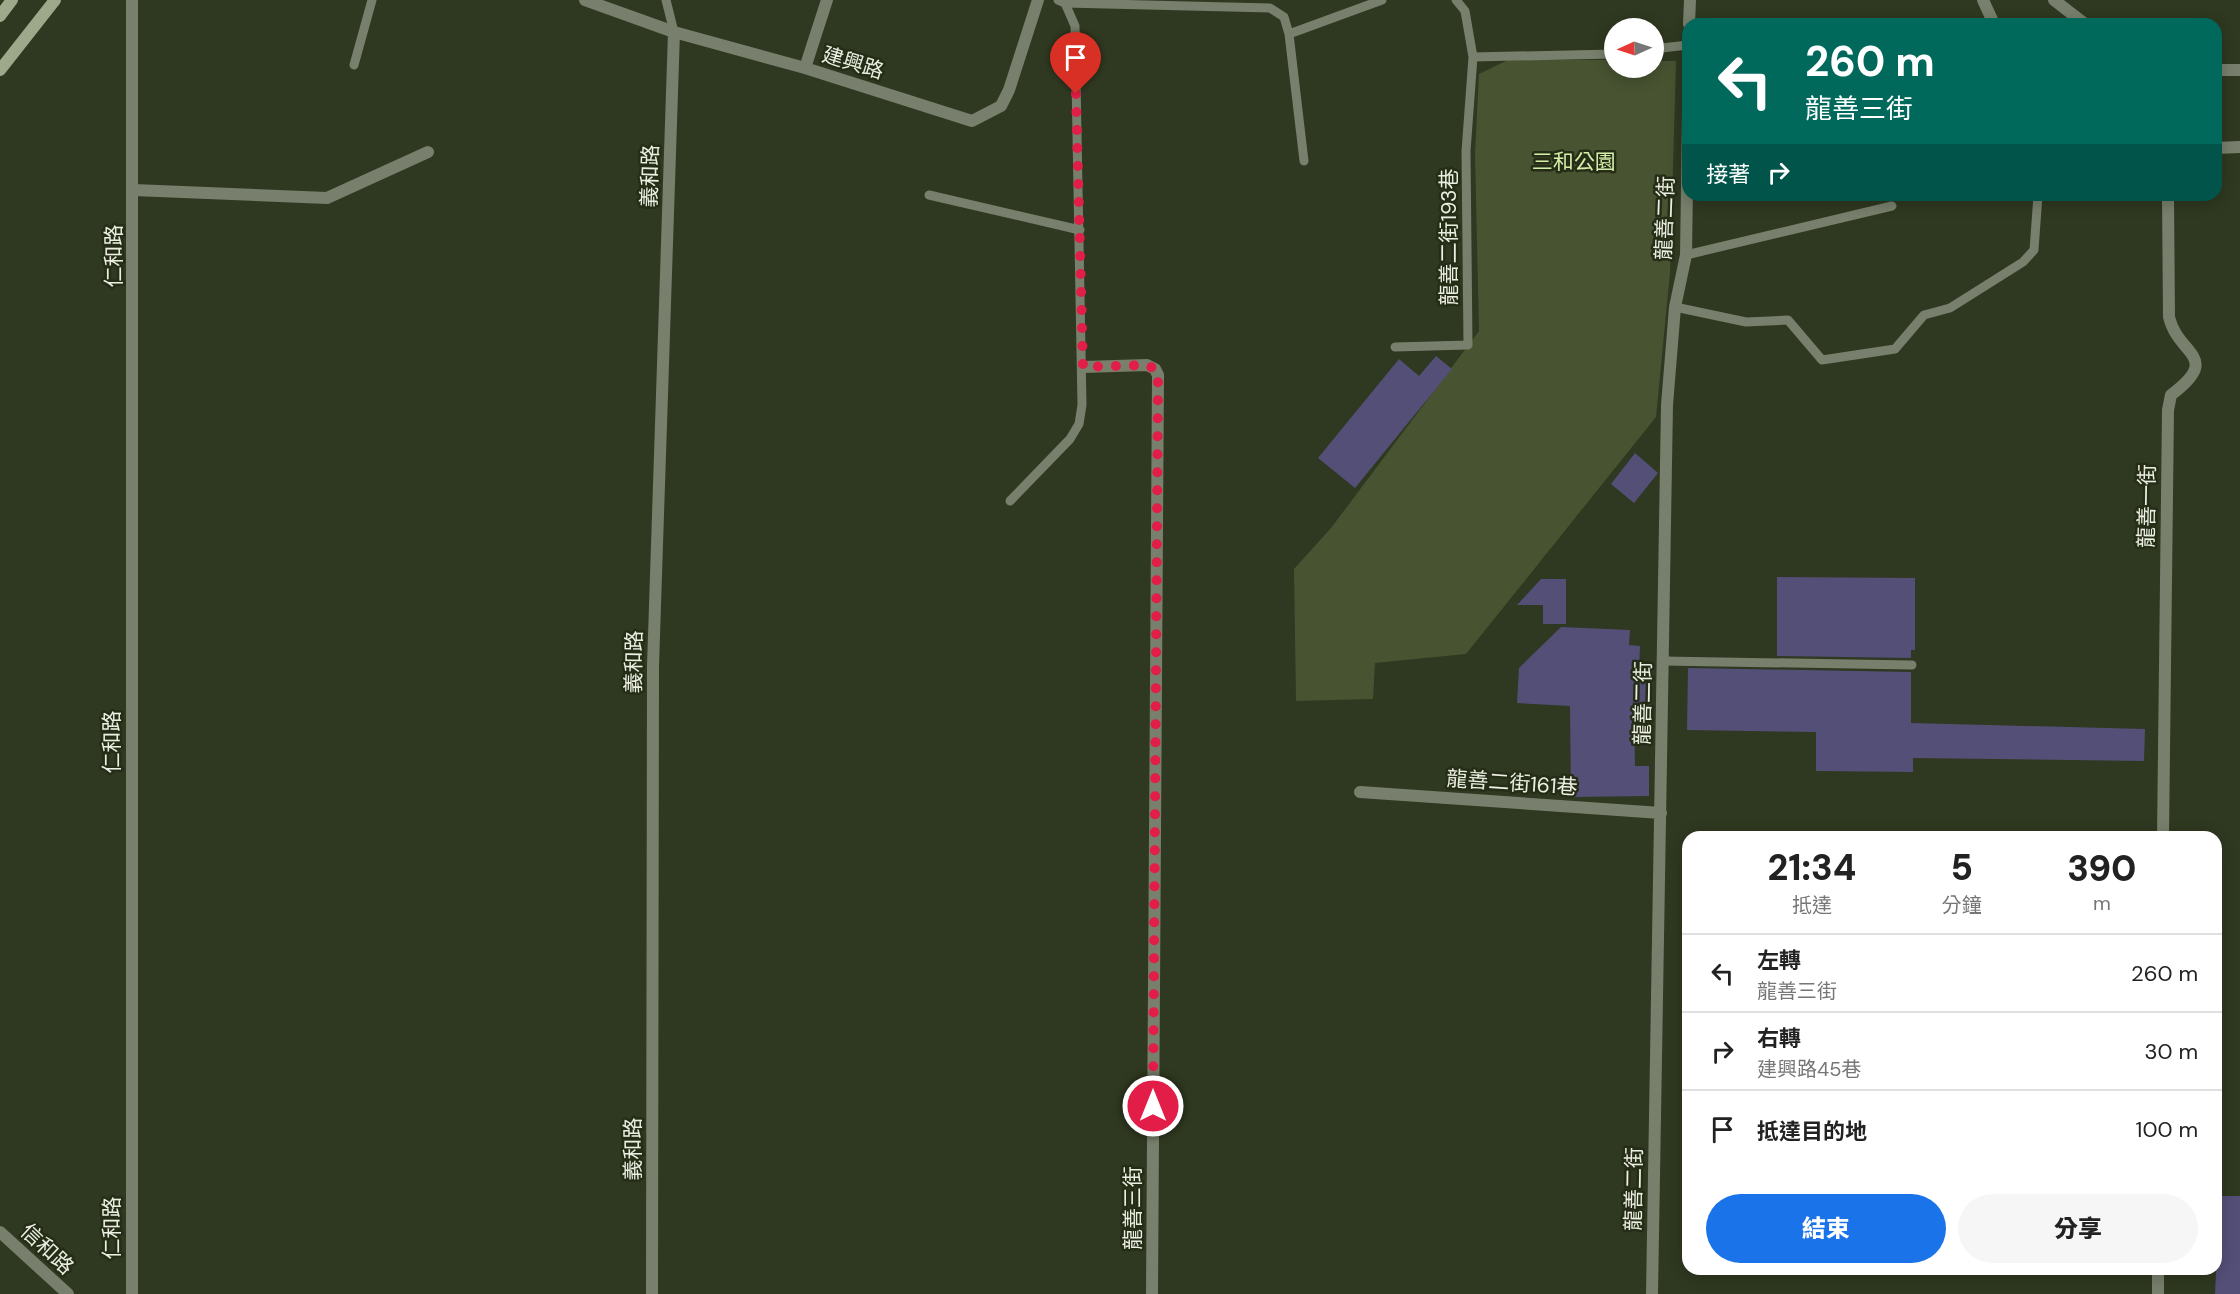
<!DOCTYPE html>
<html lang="zh-TW">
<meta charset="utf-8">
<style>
body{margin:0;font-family:"DM Sans","Noto Sans TC",sans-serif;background:#f6f6f6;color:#222;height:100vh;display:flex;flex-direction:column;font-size:22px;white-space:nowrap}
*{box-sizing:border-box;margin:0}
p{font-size:20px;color:#767676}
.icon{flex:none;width:33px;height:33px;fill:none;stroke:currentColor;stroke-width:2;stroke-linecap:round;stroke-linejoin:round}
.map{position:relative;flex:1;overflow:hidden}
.sheet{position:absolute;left:1682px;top:831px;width:540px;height:444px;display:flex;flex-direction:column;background:#fff;border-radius:18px;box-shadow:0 3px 15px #0003}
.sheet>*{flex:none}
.guide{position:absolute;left:1682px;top:18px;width:540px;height:183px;border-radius:18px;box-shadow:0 3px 15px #0003;background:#00695c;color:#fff;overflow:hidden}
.needle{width:39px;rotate:267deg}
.buttons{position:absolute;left:1604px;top:18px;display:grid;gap:12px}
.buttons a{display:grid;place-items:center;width:60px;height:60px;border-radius:50%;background:#fff;box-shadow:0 3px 15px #0003;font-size:30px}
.pin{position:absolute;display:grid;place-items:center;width:51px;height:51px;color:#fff;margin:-62px -26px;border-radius:50% 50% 50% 0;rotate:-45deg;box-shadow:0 0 6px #0007}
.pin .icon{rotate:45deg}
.me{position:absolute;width:66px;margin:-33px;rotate:0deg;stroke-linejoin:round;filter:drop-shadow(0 0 4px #0008)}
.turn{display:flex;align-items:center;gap:21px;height:126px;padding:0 24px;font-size:27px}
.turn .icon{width:78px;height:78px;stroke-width:2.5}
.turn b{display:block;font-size:42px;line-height:51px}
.then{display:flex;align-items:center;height:57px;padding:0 24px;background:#0003;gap:12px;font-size:22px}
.eta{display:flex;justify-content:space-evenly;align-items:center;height:102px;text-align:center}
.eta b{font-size:36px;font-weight:800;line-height:42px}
.cta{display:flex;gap:12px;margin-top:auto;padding:12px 24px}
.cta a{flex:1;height:69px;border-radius:36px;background:#1a73e8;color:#fff;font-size:24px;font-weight:800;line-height:69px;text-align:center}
.cta a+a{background:#f6f6f6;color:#222}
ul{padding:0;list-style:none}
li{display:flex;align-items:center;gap:18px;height:78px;padding:0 24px;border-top:2px solid #e0e0e0}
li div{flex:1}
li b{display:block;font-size:22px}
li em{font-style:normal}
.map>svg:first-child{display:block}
</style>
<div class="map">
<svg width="2240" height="1294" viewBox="0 0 2240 1294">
<rect width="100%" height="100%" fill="#2f3820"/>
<path fill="#475331" d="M1508 60H1614V68H1653V61H1676L1670 273 1656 417 1466 654 1375 663 1373 699 1296 701 1294 569 1331 528 1479 331 1475 154 1479 74Z"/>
<path fill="#544f77" d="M1436 356 1452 369 1355 488 1318 458 1399 359 1419 376Z
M1635 453 1658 473 1634 503 1611 484Z
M1777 577 1915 578V650H1911V658L1777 656Z
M1541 579H1566V624H1543V605H1517Z
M1561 627 1630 630 1629 645 1640 646 1639 670 1653 671 1651 710 1634 709 1635 766H1649V796L1571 797 1570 706 1517 703 1519 668Z
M1688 668 1911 672V723L2145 729 2144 761 1913 758V772L1816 771V732L1687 730Z
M2219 1196H2240V1294H2215L2218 1229H2216V1209H2219Z"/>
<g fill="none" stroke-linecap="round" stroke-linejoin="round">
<path stroke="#787f6c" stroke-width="9" d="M666 0 674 32
M1065 3 1270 8 1284 17 1289 34 1304 161
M1289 34 1382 0
M1653 49 1688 45
M1473 57 1614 54
M354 65 372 0
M929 195 1080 230
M1686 255 1892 206
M1675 307 1746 322 1788 320 1822 360 1895 349 1924 315 1950 308 2023 262 2034 250 2038 195
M1395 347 1468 345 1466 151 1473 57 1465 11 1456 0
M1010 501 1070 439 1079 424 1082 405 1075 26 1065 3 1058 0
M1663 661 1912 665"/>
<path stroke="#787f6c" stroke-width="12" d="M132 0V1294
M585 0 674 32 805 68 972 121 1001 106 1009 90 1038 0
M1983 0 1994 24
M2054 0 2085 24
M1689 24 1690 0
M805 68 827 0
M2216 70H2240
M2216 148 2240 147
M134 190 327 198 428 152
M1083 367 1147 365 1155 369 1158 375 1152 1294
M1360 792 1661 813
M2163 837 2168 410 2171 395C2223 356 2178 356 2169 317L2168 195
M0 1232 68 1294
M652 1294 653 666 674 32
M1652 1294 1667 405 1675 307 1686 255 1688 114
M2158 1294V1269"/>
<path stroke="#9ea98b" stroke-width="12" d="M0 16 12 0
M0 70 55 0"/>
</g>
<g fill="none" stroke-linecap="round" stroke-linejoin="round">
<path stroke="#e11d48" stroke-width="10" stroke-dasharray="0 18" d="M1076 94 1083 367 1147 365 1155 369 1158 375 1153 1106"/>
</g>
<g text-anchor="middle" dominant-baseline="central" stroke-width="5" stroke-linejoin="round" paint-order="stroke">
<g font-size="21" fill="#eaefe1" stroke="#262d17">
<text transform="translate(853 63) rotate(17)">建興路</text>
<text transform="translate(650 176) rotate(-88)">義和路</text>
<text transform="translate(1665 218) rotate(-88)">龍善二街</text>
<text transform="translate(1449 237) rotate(-90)">龍善二街193巷</text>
<text transform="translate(114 256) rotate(-90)">仁和路</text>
<text transform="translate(2147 506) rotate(-89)">龍善一街</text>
<text transform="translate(634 662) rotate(-89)">義和路</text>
<text transform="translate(1643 703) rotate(-89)">龍善二街</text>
<text transform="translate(112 742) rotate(-90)">仁和路</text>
<text transform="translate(1512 783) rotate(4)">龍善二街161巷</text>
<text transform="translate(633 1149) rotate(-90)">義和路</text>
<text transform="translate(1634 1189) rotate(-89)">龍善二街</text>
<text transform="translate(1133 1208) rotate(-90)">龍善三街</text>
<text transform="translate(112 1228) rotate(-90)">仁和路</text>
<text transform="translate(47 1249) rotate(43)">信和路</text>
</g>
<g font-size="21" fill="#d5eea8" stroke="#262d17">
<text x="1574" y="162">三和公園</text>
</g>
</g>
</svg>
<div class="buttons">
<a><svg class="needle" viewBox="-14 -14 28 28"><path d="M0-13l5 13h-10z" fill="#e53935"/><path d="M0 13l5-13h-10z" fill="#767676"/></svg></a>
</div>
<div class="pin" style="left:1076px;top:94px;background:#d93025"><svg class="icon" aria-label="arrive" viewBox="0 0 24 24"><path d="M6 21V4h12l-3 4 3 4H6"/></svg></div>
<svg class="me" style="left:1153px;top:1106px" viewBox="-20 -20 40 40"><circle r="17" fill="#e11d48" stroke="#fff" stroke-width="3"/><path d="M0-11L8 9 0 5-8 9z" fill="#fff"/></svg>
<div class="guide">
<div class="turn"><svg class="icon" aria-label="left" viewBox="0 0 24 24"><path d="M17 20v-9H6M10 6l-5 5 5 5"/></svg><div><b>260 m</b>龍善三街</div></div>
<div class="then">接著<svg class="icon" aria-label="right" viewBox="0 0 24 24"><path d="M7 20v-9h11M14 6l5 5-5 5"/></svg></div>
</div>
<section class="sheet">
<div class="eta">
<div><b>21:34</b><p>抵達</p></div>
<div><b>5</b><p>分鐘</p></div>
<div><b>390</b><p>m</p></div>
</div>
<ul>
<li><svg class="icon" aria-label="left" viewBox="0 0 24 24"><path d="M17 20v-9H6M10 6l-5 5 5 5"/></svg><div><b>左轉</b><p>龍善三街</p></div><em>260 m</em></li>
<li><svg class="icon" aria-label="right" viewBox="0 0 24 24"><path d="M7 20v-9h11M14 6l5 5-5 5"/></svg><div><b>右轉</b><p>建興路45巷</p></div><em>30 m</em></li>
<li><svg class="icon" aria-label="arrive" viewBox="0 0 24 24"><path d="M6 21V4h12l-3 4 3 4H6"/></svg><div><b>抵達目的地</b></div><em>100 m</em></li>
</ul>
<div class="cta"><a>結束</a><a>分享</a></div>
</section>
</div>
